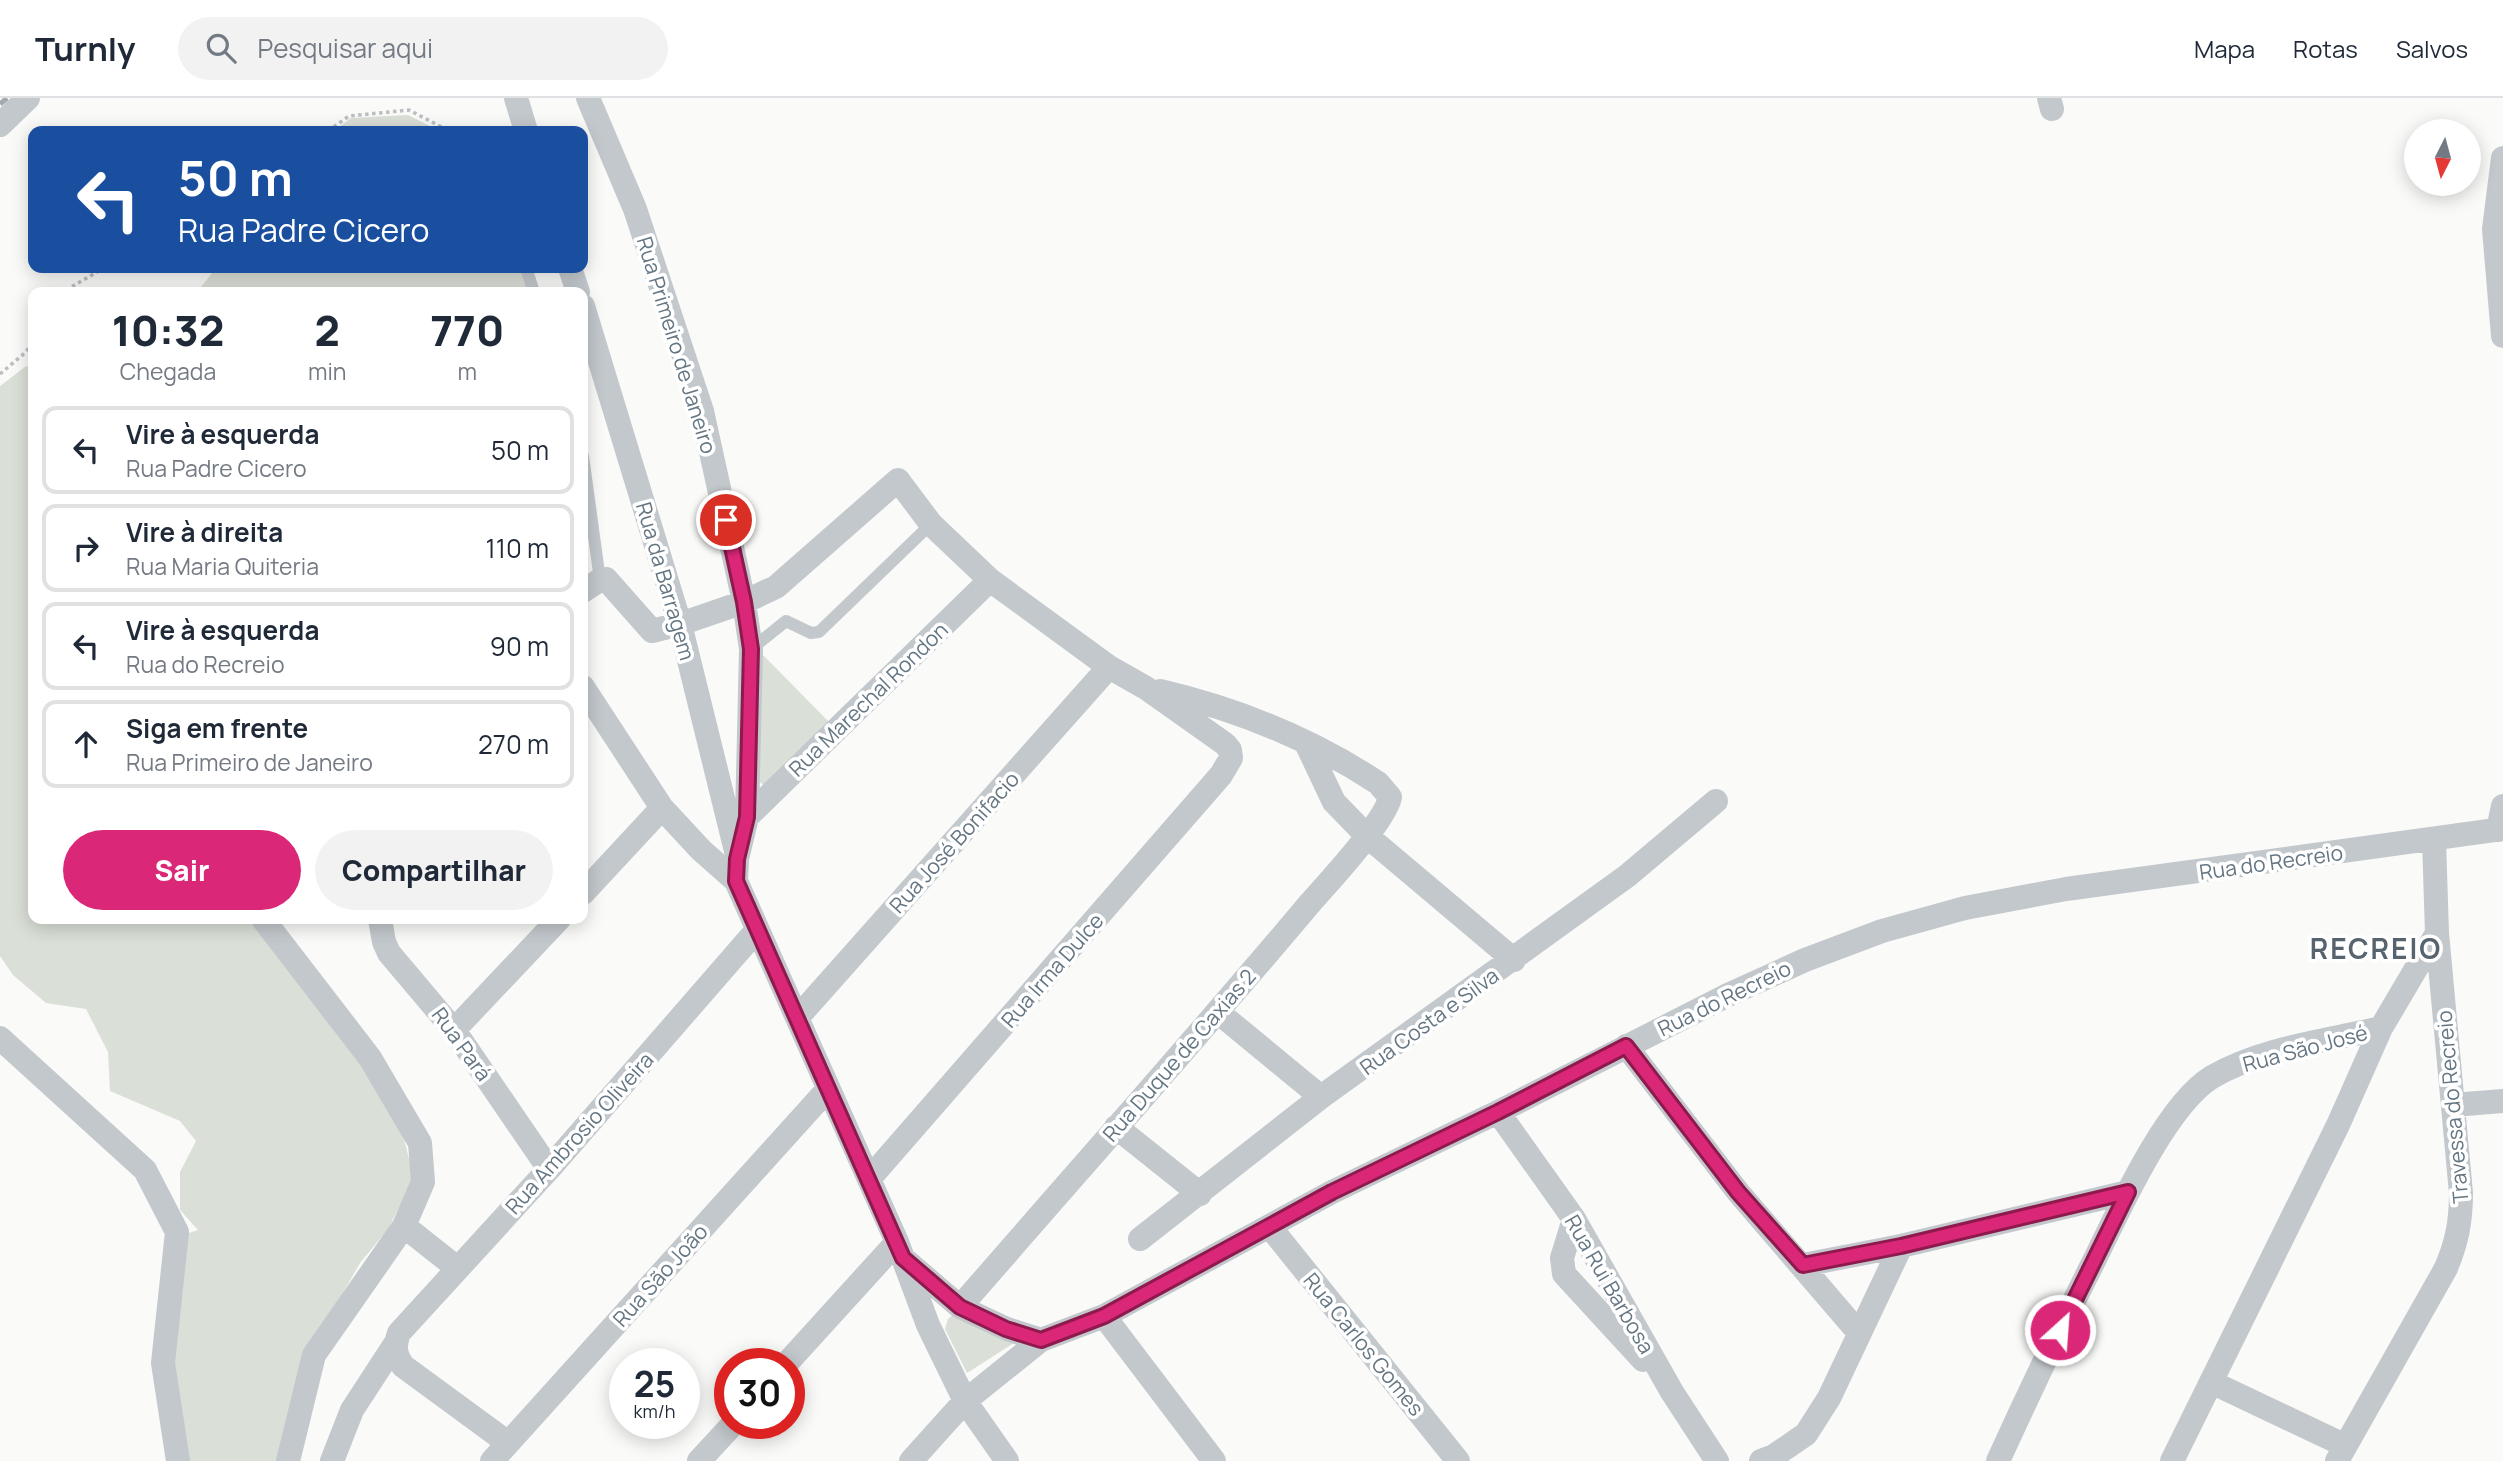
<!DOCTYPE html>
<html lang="pt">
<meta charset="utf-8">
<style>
body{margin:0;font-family:Manrope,sans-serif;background:#f2f2f3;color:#1f2937;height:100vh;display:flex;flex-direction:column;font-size:26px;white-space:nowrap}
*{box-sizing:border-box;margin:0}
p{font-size:23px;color:#747a83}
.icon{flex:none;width:38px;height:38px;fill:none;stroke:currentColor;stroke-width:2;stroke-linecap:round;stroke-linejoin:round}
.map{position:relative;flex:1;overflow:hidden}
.drawer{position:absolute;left:28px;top:189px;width:560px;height:637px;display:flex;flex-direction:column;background:#fff;border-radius:14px;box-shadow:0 4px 18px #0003}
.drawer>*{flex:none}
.hud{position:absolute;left:28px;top:28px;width:560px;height:147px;border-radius:14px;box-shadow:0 4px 18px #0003;background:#1a4fa0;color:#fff;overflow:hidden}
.needle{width:46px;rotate:186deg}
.controls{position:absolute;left:2404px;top:21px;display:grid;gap:14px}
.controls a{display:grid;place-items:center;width:77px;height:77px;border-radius:50%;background:#fff;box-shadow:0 4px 18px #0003;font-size:35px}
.speed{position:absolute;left:609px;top:1250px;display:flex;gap:14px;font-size:35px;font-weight:700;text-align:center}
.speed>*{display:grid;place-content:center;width:91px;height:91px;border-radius:50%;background:#fff;box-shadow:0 4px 18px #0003;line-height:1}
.speed small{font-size:18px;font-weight:400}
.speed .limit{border:10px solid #d22;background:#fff;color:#111}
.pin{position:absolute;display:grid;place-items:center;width:60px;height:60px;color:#fff;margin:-30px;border:4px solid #fff;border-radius:50%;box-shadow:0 2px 7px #0007}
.me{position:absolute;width:77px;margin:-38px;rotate:26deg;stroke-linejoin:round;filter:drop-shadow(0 0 5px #0008)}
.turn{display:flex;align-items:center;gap:24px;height:147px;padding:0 35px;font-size:32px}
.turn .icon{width:91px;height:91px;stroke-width:2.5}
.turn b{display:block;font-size:49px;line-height:60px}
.eta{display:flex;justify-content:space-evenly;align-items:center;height:119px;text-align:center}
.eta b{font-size:42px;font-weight:800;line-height:49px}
.cta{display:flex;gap:14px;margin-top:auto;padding:14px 35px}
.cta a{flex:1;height:80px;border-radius:42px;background:#db2777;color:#fff;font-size:28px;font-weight:800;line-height:80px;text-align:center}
.cta a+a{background:#f2f2f3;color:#1f2937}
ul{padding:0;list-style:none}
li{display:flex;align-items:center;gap:21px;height:88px;margin:0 14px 10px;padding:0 21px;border:4px solid #e0e1e3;border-radius:14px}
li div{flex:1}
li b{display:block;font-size:26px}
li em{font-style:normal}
header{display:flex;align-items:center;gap:42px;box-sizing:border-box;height:98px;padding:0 35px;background:#fff;border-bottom:2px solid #e0e1e3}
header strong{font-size:33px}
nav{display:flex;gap:38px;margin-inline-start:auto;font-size:24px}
.search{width:490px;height:63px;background:#f2f2f3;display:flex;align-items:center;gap:18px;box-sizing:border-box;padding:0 24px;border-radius:38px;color:#747a83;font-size:26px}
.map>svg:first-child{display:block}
</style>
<header>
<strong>Turnly</strong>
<div class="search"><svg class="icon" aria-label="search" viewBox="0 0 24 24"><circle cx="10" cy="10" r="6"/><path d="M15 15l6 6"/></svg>Pesquisar aqui</div>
<nav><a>Mapa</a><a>Rotas</a><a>Salvos</a></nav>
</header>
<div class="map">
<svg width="2503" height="1363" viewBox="0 0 2503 1363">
<rect width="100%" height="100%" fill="#fafaf8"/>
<path fill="#dadfd7" d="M408 17 440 33H334L351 20Z
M216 170H522L530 194H197Z
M33 267V821H256L398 1018 414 1080 388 1131 360 1165 308 1256 283 1363H189L172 1271 186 1136 198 1132 180 1112V1074L196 1043 180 1023 110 993 108 954 86 911 46 905 13 877 0 858V288L25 269Z
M753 547 830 625 767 690 757 682Z
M956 1214 1017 1243 967 1275 945 1231 948 1221Z"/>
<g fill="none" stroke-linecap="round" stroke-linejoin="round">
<path stroke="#bbbfc2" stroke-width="3.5" stroke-dasharray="3.5 3.5" stroke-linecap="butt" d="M328 33 349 18 409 12 449 33
M68 194 71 189 104 170
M0 276 26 254 33 244"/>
<path stroke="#c3c8cc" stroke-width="12" d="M526 170 534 194
M583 358 600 482
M751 551 786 523 811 535 819 534 931 426"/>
<path stroke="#c3c8cc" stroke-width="24" d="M516 0 526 33
M588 0 635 111 702 313 744 504 751 551 747 719 737 761 736 783 897 1144 928 1227 965 1303 1007 1363
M2049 0 2052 11
M0 27 28 0
M2503 60 2494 131 2503 238
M570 170 578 194
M583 208 680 526 736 753
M583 493 600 482 606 481 652 533 680 526 744 504 776 489 898 382 931 426 990 482 1109 569 1146 590 1225 646 1230 652 1231 660 1221 677 869 1081
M583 589 662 710 701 752 736 783
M1306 645 1334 704 1367 738 1514 862
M747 719 990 482
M2498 732 2503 708
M583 795 662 710
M263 821 370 960 420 1045 423 1084 404 1128 314 1257 288 1363
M380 821 384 844 389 855 454 932 549 1071
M1219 915 1321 999
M798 919 1109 569
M454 932 559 821
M0 940 145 1072 177 1134 163 1265 178 1363
M1626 948 1738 1094 1859 1235
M2453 1007 2503 1003
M1498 1014 1574 1121 1672 1294 1717 1363
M1116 1029 1200 1096
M1574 1121 1562 1160 1564 1176 1643 1262
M404 1128 457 1170
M1270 1129 1458 1363
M1140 1141 1321 999 1627 778 1716 703
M903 1160 960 1209 1007 1231 1041 1242 1104 1218 1332 1094 1498 1014 1728 897 1805 862 1882 833 1965 810 2066 791 2503 731
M1803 1167 1901 1148 2128 1094
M960 1209C1077 1074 1196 941 1311 804 1329 784 1386 722 1390 699L1378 685C1311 641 1237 611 1160 593
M1104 1218 1214 1363
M787 1265 897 1144
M2211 1284 2344 1347
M508 1345 403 1268C395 1256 394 1249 399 1235L549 1071 757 832
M332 1363 352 1312 395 1246
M492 1363 828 991
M699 1363 734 1325
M911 1363 965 1303 1041 1242
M1761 1363 1774 1358 1806 1336 1829 1300 1901 1148
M1998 1363C2029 1295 2061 1228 2095 1161 2119 1112 2166 1007 2212 979 2261 950 2326 943 2381 930
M2172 1363 2338 1027 2381 930 2437 835
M2337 1363 2446 1170C2457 1144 2461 1123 2461 1095L2437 835 2434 742"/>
<path stroke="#a2aab0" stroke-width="5" stroke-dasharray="10 5" stroke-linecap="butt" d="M0 6 7 0"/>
</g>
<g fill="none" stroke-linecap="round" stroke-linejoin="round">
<defs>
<path id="route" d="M726 422 744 504 751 551 747 719 737 761 736 783 903 1160 960 1209 1006 1231 1041 1242 1104 1218 1332 1094 1498 1014 1626 948 1738 1094 1803 1167 1901 1148 2128 1094 2060 1232"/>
</defs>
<use href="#route" stroke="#8e194d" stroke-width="18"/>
<use href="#route" stroke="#db2777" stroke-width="12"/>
</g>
<g text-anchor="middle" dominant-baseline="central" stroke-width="7" stroke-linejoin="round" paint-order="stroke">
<g font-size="21" fill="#657683" stroke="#fff">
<text transform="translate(677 247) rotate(73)">Rua Primeiro de Janeiro</text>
<text transform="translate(666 483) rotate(74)">Rua da Barragem</text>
<text transform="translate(868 601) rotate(-44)">Rua Marechal Rondon</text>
<text transform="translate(954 744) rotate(-48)">Rua José Bonifacio</text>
<text transform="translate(2271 764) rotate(-8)">Rua do Recreio</text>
<text transform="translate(1052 872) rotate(-49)">Rua Irma Dulce</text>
<text transform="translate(1724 900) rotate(-26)">Rua do Recreio</text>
<text transform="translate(1429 923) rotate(-36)">Rua Costa e Silva</text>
<text transform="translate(462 946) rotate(54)">Rua Pará</text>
<text transform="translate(2305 950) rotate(-15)">Rua São José</text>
<text transform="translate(1179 957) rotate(-49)">Rua Duque de Caxias 2</text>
<text transform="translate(2452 1009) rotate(-95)">Travessa do Recreio</text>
<text transform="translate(579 1035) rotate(-48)">Rua Ambrosio Oliveira</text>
<text transform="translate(660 1177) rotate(-48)">Rua São João</text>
<text transform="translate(1610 1186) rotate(60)">Rua Rui Barbosa</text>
<text transform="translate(1364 1246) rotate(51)">Rua Carlos Gomes</text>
</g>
<g font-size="28" font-weight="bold" letter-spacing="2" fill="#57646e" stroke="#fff">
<text x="2376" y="850">RECREIO</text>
</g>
</g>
</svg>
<div class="controls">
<a><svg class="needle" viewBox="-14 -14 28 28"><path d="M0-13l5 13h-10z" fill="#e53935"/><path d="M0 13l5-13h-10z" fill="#747a83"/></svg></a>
</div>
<div class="speed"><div>25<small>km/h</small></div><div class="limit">30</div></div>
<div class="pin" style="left:726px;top:422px;background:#d93025"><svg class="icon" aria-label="arrive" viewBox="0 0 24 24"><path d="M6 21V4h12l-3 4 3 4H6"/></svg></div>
<svg class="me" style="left:2060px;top:1232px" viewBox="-20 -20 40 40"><circle r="17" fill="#db2777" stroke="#fff" stroke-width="3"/><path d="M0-11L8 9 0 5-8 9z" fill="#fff"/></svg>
<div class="hud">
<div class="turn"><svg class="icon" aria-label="left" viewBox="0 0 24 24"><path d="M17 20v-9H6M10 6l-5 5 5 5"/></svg><div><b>50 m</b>Rua Padre Cicero</div></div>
</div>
<section class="drawer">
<div class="eta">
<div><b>10:32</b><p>Chegada</p></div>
<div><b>2</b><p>min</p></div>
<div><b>770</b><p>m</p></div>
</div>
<ul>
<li><svg class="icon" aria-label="left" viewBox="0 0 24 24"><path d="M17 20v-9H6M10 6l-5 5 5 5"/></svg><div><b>Vire à esquerda</b><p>Rua Padre Cicero</p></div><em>50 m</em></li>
<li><svg class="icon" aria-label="right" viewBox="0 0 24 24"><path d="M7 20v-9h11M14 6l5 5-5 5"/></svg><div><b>Vire à direita</b><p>Rua Maria Quiteria</p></div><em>110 m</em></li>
<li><svg class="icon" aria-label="left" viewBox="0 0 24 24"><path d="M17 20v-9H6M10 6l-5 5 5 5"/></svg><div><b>Vire à esquerda</b><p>Rua do Recreio</p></div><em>90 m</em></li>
<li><svg class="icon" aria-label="ahead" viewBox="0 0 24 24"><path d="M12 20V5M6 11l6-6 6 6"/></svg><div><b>Siga em frente</b><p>Rua Primeiro de Janeiro</p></div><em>270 m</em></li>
</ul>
<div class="cta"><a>Sair</a><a>Compartilhar</a></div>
</section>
</div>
